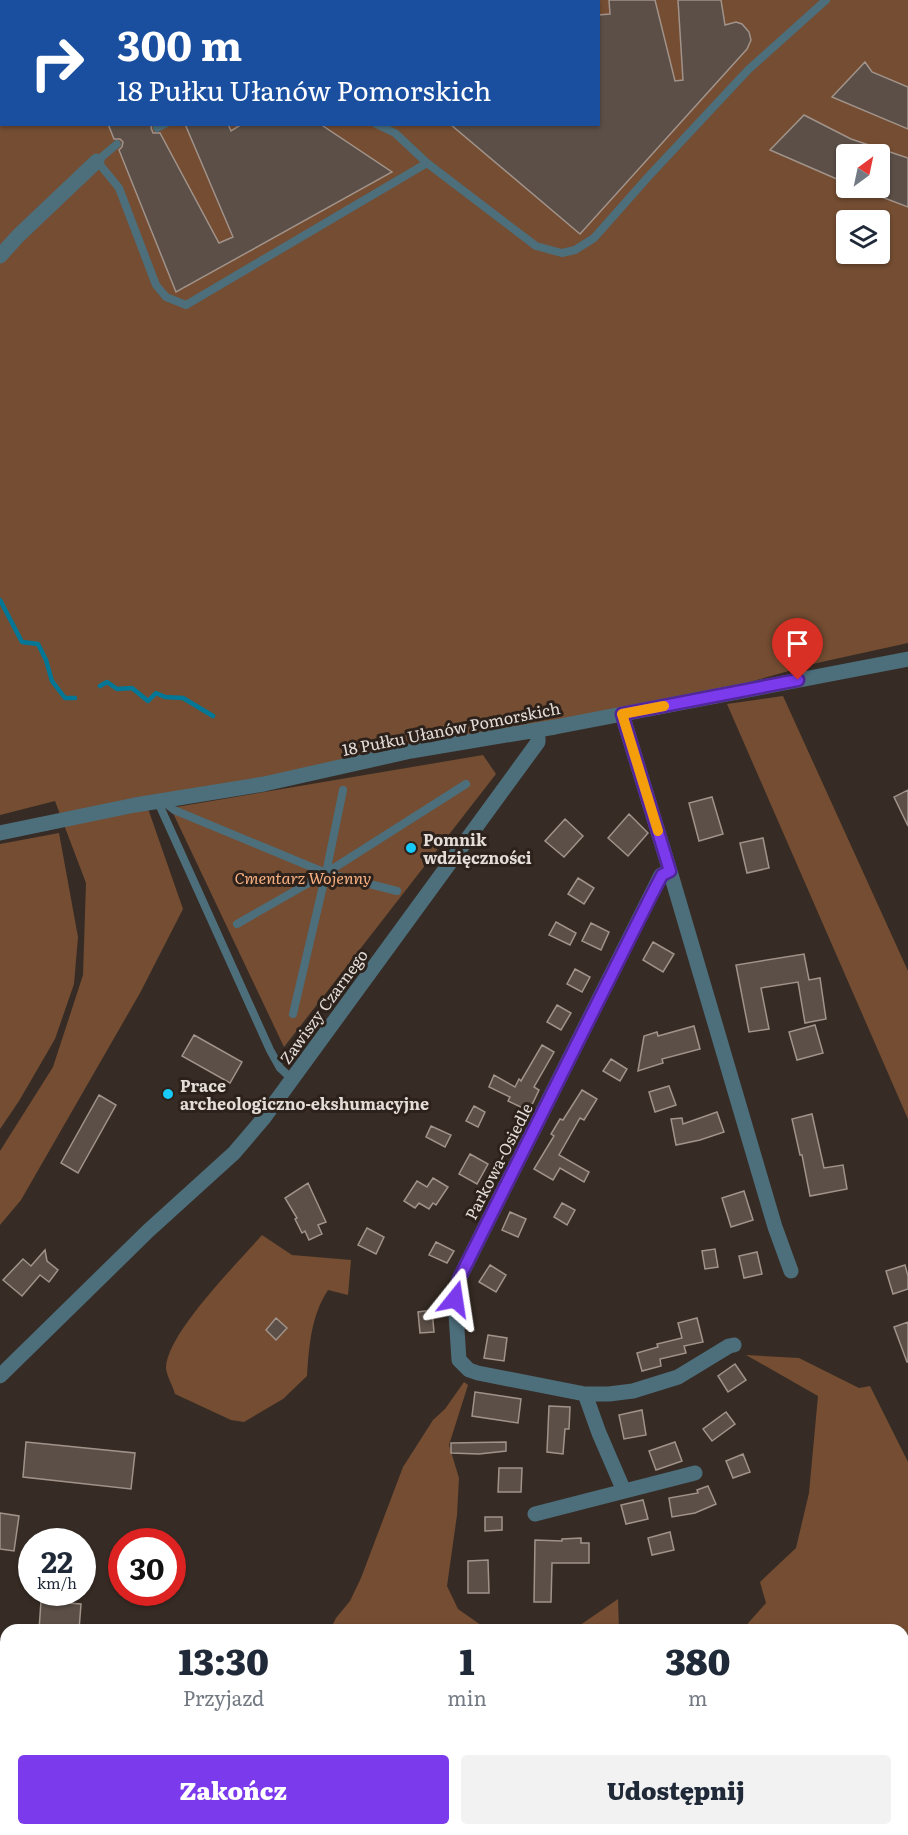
<!DOCTYPE html>
<html lang="pl">
<meta charset="utf-8">
<style>
body{margin:0;font-family:Literata,serif;background:#f2f2f3;color:#1f2937;height:100vh;display:flex;flex-direction:column;font-size:22px;white-space:nowrap}
*{box-sizing:border-box;margin:0}
p{font-size:20px;color:#747a83}
.icon{flex:none;width:33px;height:33px;fill:none;stroke:currentColor;stroke-width:2;stroke-linecap:round;stroke-linejoin:round}
.map{position:relative;flex:1;overflow:hidden}
.sheet{position:absolute;left:0px;top:1624px;width:909px;height:212px;display:flex;flex-direction:column;background:#fff;border-radius:18px 18px 0 0;box-shadow:0 2px 4px #0004}
.sheet>*{flex:none}
.guide{position:absolute;left:0px;top:0px;width:600px;height:126px;box-shadow:0 2px 4px #0004;background:#1a4fa0;color:#fff;overflow:hidden}
.needle{width:39px;rotate:33deg}
.controls{position:absolute;left:836px;top:144px;display:grid;gap:12px}
.controls a{display:grid;place-items:center;width:54px;height:54px;border-radius:6px;background:#fff;box-shadow:0 2px 4px #0004;font-size:30px}
.speed{position:absolute;left:18px;top:1528px;display:flex;gap:12px;font-size:30px;font-weight:700;text-align:center}
.speed>*{display:grid;place-content:center;width:78px;height:78px;border-radius:50%;background:#fff;box-shadow:0 2px 4px #0004;line-height:1}
.speed small{font-size:15px;font-weight:400}
.speed .limit{border:9px solid #d22;background:#fff;color:#111}
.pin{position:absolute;display:grid;place-items:center;width:51px;height:51px;color:#fff;margin:-62px -26px;border-radius:50% 50% 50% 0;rotate:-45deg;box-shadow:0 0 6px #0007}
.pin .icon{rotate:45deg}
.me{position:absolute;width:66px;margin:-33px;rotate:15deg;stroke-linejoin:round;filter:drop-shadow(0 0 4px #0008)}
.turn{display:flex;align-items:center;gap:21px;height:126px;padding:0 18px;font-size:27px}
.turn .icon{width:78px;height:78px;stroke-width:2.5}
.turn b{display:block;font-size:42px;line-height:51px}
.eta{display:flex;justify-content:space-evenly;align-items:center;height:102px;text-align:center}
.eta b{font-size:36px;font-weight:800;line-height:42px}
.button{display:flex;gap:12px;margin-top:auto;padding:12px 18px}
.button a{flex:1;height:69px;border-radius:6px;background:#7c3aed;color:#fff;font-size:24px;font-weight:800;line-height:69px;text-align:center}
.button a+a{background:#f2f2f3;color:#1f2937}
.map>svg:first-child{display:block}
</style>
<div class="map">
<svg width="908" height="1835" viewBox="0 0 908 1835">
<rect width="100%" height="100%" fill="#372c25"/>
<path fill="#744d32" fill-rule="evenodd" d="M0 0H908V643L817 663 721 690 145 800 183 909 140 993 21 1200 0 1225V1151L53 1067 83 975 86 883 55 801 0 815ZM2 2H598V124H2ZM846 154H879V188H846ZM846 220H879V254H846Z
M783 696 908 971V1119L727 704Z
M483 755 496 774 284 1047 173 813 176 807Z
M59 833 78 937 74 984 55 1039 19 1101 0 1129V844Z
M262 1235 292 1255 351 1260 348 1295 328 1290C311 1316 309 1346 307 1376L283 1399 244 1422 231 1420 175 1394C173 1386 166 1375 166 1367 168 1332 238 1263 262 1235Z
M746 1355 799 1358 859 1388 870 1386 908 1462V1835H66V1830H903V1630H742L766 1603 760 1582 796 1548 809 1493 818 1396Z
M464 1382 468 1385 449 1445 459 1478 457 1515 447 1586 458 1609 488 1630H330L336 1618 350 1601 361 1578 403 1467 433 1420 445 1409Z
M618 1599 619 1630H573Z"/>
<g fill="none" stroke-linecap="round" stroke-linejoin="round">
<path stroke="#047796" stroke-width="4.5" d="M0 600 22 642 38 644 46 660 52 681 65 698H75
M100 686 107 682 117 689 132 688 148 701 156 693 165 697 183 698 213 716"/>
</g>
<path fill="#5b4f47" stroke="#a1938a" stroke-width="1.5" d="M609 0H655L675 81 683 80 678 0H721L725 25 736 22 742 24 749 32 751 40 747 49 580 234 450 124H598V15L610 14Z
M865 62 872 72 908 87V129L832 97Z
M804 115 851 139 908 158V207L879 196V154H846V183L770 150Z
M108 124H152L151 128 153 133H160L219 243 233 237 185 124H228L231 131 242 124H320L392 172 176 292 119 150 122 147 123 142 120 139H114Z
M908 790V826L894 797Z
M712 797 723 834 699 841 689 803Z
M629 814 648 833 628 856 608 838Z
M565 819 583 836 564 857 545 841Z
M763 838 769 868 747 873 740 843Z
M578 878 594 888 584 904 568 894Z
M556 922 576 933 570 945 549 935Z
M591 923 609 932 601 950 582 941Z
M653 942 674 954 663 972 643 960Z
M804 954 809 980 820 978 826 1019 805 1023 798 982 761 988 769 1029 749 1032 736 965Z
M575 969 590 977 582 992 567 984Z
M557 1005 571 1013 561 1030 547 1022Z
M815 1025 823 1053 797 1060 789 1032Z
M694 1026 700 1049 662 1059 663 1063 638 1071 644 1036 657 1032 658 1036Z
M194 1035 242 1062 230 1083 182 1056Z
M542 1045 554 1052 534 1087 539 1090 529 1111 508 1101 510 1097 489 1087 494 1075 515 1087 519 1079 521 1081Z
M611 1059 627 1069 620 1081 603 1071Z
M669 1086 676 1105 655 1112 649 1092Z
M582 1090 597 1099 584 1120 580 1118 559 1155 589 1172 584 1182 560 1168 553 1180 534 1169 554 1136 551 1134 560 1119 563 1120Z
M99 1095 116 1105 78 1173 61 1163Z
M474 1106 485 1112 478 1127 466 1121Z
M717 1112 724 1132 700 1140 676 1145 671 1119 682 1118 683 1124Z
M812 1114 824 1168 843 1165 847 1189 810 1196 802 1155H800L792 1119Z
M431 1126 451 1135 445 1147 426 1137Z
M470 1154 488 1164 477 1184 459 1174Z
M433 1178 448 1187 436 1205 433 1203 429 1209 419 1203 415 1208 404 1201 417 1181 427 1187Z
M308 1183 326 1222 318 1225 322 1234 309 1240 305 1231 302 1233 295 1219 297 1218 285 1198Z
M744 1191 753 1220 731 1227 722 1198Z
M562 1203 575 1210 567 1225 554 1217Z
M510 1212 526 1219 518 1237 502 1230Z
M367 1228 384 1237 376 1254 358 1245Z
M436 1242 454 1251 447 1263 429 1255Z
M715 1249 718 1267 705 1269 702 1251Z
M45 1250 47 1261 58 1270 49 1282 40 1275 22 1296 3 1280 23 1259 31 1266Z
M757 1252 762 1274 744 1278 739 1256Z
M490 1265 506 1275 496 1292 479 1282Z
M905 1265 908 1276V1289L893 1294 886 1271Z
M432 1310 434 1332 420 1333 418 1312Z
M276 1318 287 1328 276 1340 266 1330Z
M697 1318 703 1342 684 1346 686 1353 660 1359 661 1366 642 1371 637 1353 658 1347 657 1344 682 1338 678 1323Z
M908 1322V1362H907L894 1327Z
M488 1335 507 1338 504 1361 484 1358Z
M735 1364 746 1380 728 1392 718 1376Z
M475 1392 521 1399 518 1423 472 1416Z
M549 1406 570 1407 569 1429H565L563 1454 547 1452Z
M642 1410 646 1435 624 1439 619 1415Z
M726 1412 735 1424 712 1441 703 1429Z
M26 1442 135 1453 131 1489 23 1477Z
M506 1442V1451L479 1454 451 1453V1443Z
M675 1442 682 1461 656 1470 649 1451Z
M743 1454 750 1472 733 1478 726 1461Z
M499 1468H522L521 1492H498Z
M708 1486 716 1504 695 1513 672 1517 669 1498 698 1493 697 1490Z
M643 1500 648 1519 626 1524 621 1505Z
M0 1513 19 1516 14 1551 0 1549Z
M485 1517H502V1530L485 1531Z
M670 1532 674 1550 652 1555 648 1538Z
M581 1538V1543H589V1563H552L551 1602H534L535 1540 562 1541V1539Z
M488 1560 489 1593H468V1561Z
M41 1601 81 1604 79 1630H39Z"/>
<g fill="none" stroke-linecap="round" stroke-linejoin="round">
<path stroke="#4d6f7c" stroke-width="8" d="M283 2V0
M157 128 165 124
M117 144 97 161 119 188 156 285 166 297 186 305 427 163 395 133 376 124
M427 163 536 246 562 253 575 250 594 238 648 177 748 70 826 0
M158 802 270 1050 280 1068 292 1079
M164 802 174 810 326 873 397 891
M237 924 326 873 466 784
M293 1014 326 873 343 790"/>
<path stroke="#4d6f7c" stroke-width="15" d="M0 256 18 236 97 161
M622 714 670 871 661 875 459 1279 455 1299 459 1360 469 1370 478 1373 585 1394H609L633 1391 678 1377 729 1346 734 1345
M0 833 135 805 264 784 411 751 555 727 908 659
M670 871 775 1227 791 1271
M0 1376 148 1231 234 1153 263 1119 538 742V731
M585 1394 599 1433 624 1491
M535 1514 695 1473"/>
</g>
<g fill="none" stroke-linecap="round" stroke-linejoin="round">
<defs>
<path id="route" d="M455 1299 459 1279 651 896 662 875 670 871 622 714 798 680"/>
</defs>
<use href="#route" stroke="#51269a" stroke-width="15"/>
<use href="#route" stroke="#7c3aed" stroke-width="10"/>
<path stroke="#f59e0b" stroke-width="10" d="M658 831 622 714 664 706"/>
</g>
<g fill="#16cafb" stroke="#2d221b" stroke-width="2">
<circle cx="411" cy="848" r="6"/>
<circle cx="168" cy="1094" r="6"/>
</g>
<g text-anchor="middle" dominant-baseline="central" stroke-width="6" stroke-linejoin="round" paint-order="stroke">
<g font-size="16" fill="#e3dcd7" stroke="#2d221b">
<text transform="translate(451 728) rotate(-11)">18 Pułku Ułanów Pomorskich</text>
<text transform="translate(323 1006) rotate(-54)">Zawiszy Czarnego</text>
<text transform="translate(498 1161) rotate(-63)">Parkowa-Osiedle</text>
</g>
<g font-size="16" font-weight="bold" fill="#e3dcd7" stroke="#2d221b" text-anchor="start">
<text x="423" y="839">Pomnik<tspan x="423" dy="18">wdzięczności</tspan></text>
<text x="180" y="1085">Prace<tspan x="180" dy="18">archeologiczno-ekshumacyjne</tspan></text>
</g>
<g font-size="16" font-style="italic" fill="#f6af81" stroke="#2d221b">
<text x="303" y="877">Cmentarz Wojenny</text>
</g>
</g>
</svg>
<div class="controls">
<a><svg class="needle" viewBox="-14 -14 28 28"><path d="M0-13l5 13h-10z" fill="#e53935"/><path d="M0 13l5-13h-10z" fill="#747a83"/></svg></a>
<a><svg class="icon" aria-label="layers" viewBox="0 0 24 24"><path d="M12 4l9 5-9 5-9-5zM3 14l9 5 9-5"/></svg></a>
</div>
<div class="speed"><div>22<small>km/h</small></div><div class="limit">30</div></div>
<div class="pin" style="left:798px;top:680px;background:#d93025"><svg class="icon" aria-label="arrive" viewBox="0 0 24 24"><path d="M6 21V4h12l-3 4 3 4H6"/></svg></div>
<svg class="me" style="left:455px;top:1299px" viewBox="-20 -20 40 40"><path d="M0-17L14 15 0 8-14 15z" fill="#7c3aed" stroke="#fff" stroke-width="4"/></svg>
<div class="guide">
<div class="turn"><svg class="icon" aria-label="right" viewBox="0 0 24 24"><path d="M7 20v-9h11M14 6l5 5-5 5"/></svg><div><b>300 m</b>18 Pułku Ułanów Pomorskich</div></div>
</div>
<section class="sheet">
<div class="eta">
<div><b>13:30</b><p>Przyjazd</p></div>
<div><b>1</b><p>min</p></div>
<div><b>380</b><p>m</p></div>
</div>
<div class="button"><a>Zakończ</a><a>Udostępnij</a></div>
</section>
</div>
